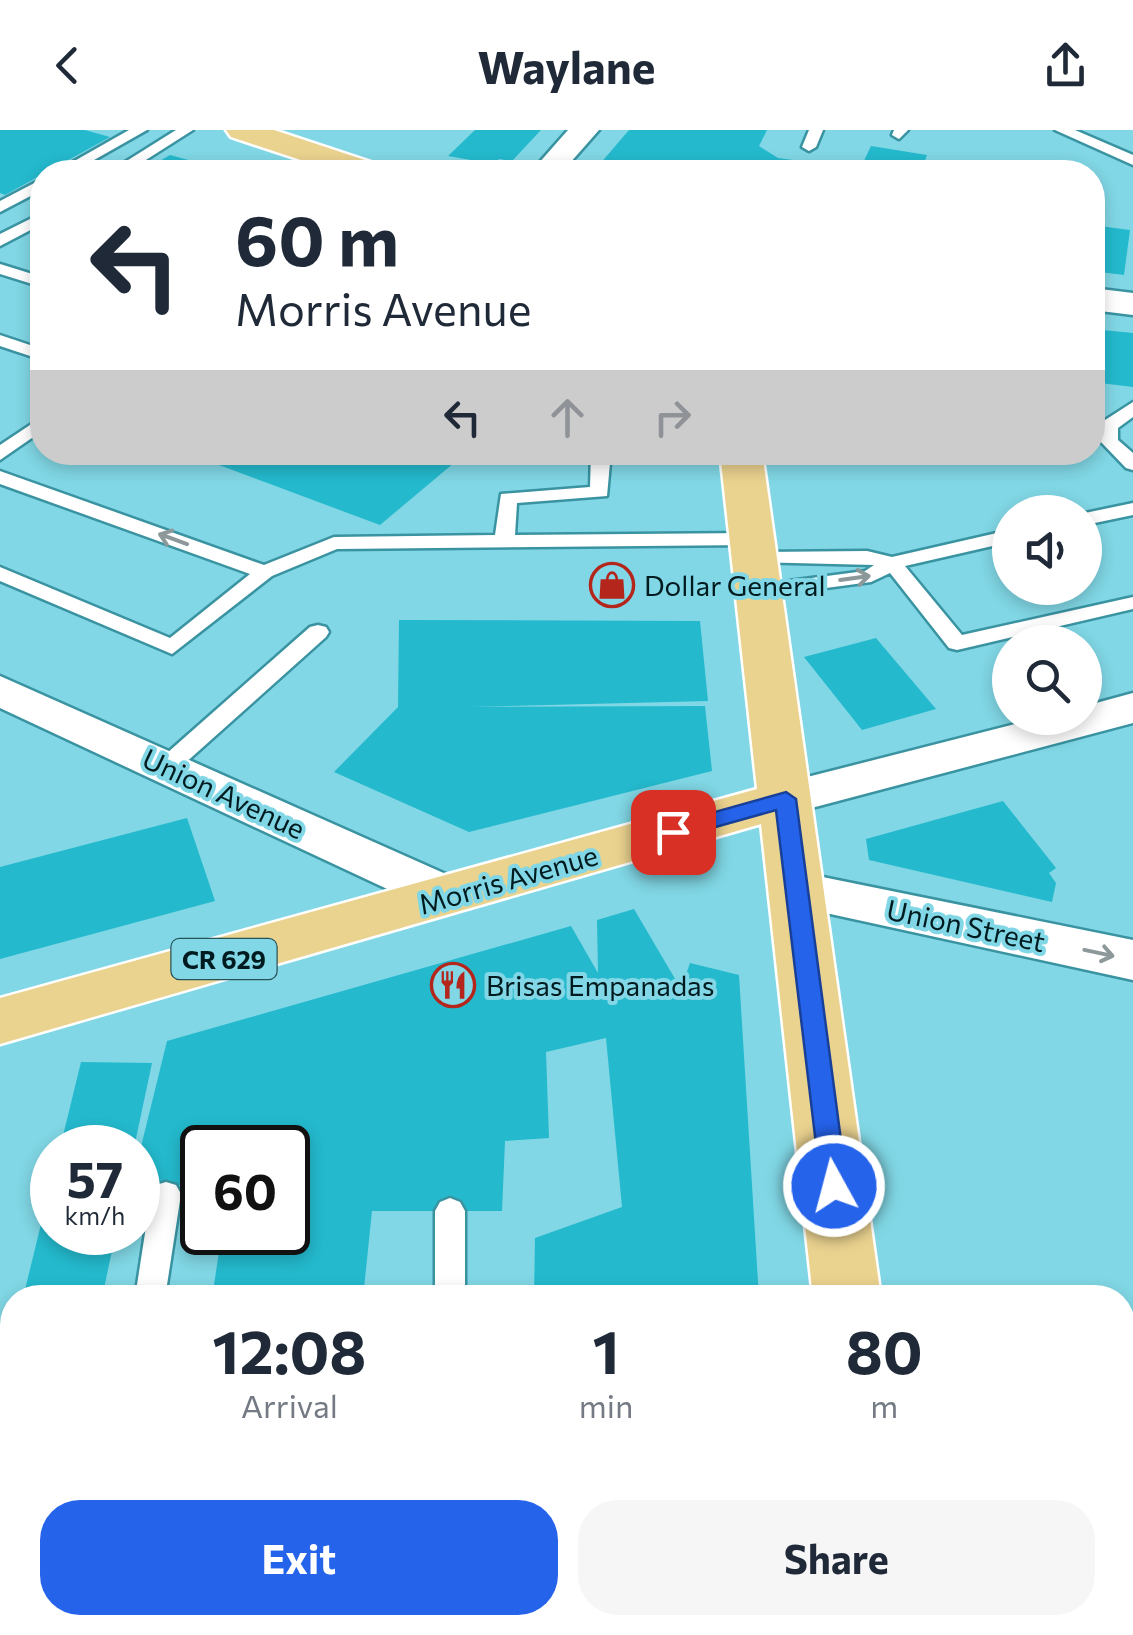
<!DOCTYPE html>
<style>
body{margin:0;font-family:Commissioner,sans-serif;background:#f6f6f7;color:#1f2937;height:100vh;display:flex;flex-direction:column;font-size:38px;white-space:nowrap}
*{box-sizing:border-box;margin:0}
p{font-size:32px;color:#747a83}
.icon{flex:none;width:55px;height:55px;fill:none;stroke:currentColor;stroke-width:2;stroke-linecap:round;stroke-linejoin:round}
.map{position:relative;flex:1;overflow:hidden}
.panel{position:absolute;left:0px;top:1155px;width:1135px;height:350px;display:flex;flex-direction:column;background:#fff;border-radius:40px 40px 0 0;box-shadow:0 5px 15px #0003}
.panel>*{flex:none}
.hud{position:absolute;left:30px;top:30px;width:1075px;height:305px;border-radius:40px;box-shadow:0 5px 15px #0003;background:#fff;color:#1f2937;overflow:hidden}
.buttons{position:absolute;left:992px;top:365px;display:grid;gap:20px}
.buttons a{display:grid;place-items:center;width:110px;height:110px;border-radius:50%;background:#fff;box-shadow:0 5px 15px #0003;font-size:50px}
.speed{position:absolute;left:30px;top:995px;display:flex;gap:20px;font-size:50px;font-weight:700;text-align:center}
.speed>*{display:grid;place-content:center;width:130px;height:130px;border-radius:50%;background:#fff;box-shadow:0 5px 15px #0003;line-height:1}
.speed small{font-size:25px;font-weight:400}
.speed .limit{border:5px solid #111;border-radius:15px;background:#fff;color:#111}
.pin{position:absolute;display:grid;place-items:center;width:85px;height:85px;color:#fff;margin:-42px;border-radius:20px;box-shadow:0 5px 15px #0006}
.me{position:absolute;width:110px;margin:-55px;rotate:353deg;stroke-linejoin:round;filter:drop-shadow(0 0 8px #0008)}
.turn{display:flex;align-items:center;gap:35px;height:210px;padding:0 40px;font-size:45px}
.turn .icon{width:130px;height:130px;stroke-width:2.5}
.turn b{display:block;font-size:70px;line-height:85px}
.lanes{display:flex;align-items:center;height:95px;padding:0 40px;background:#0003;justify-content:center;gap:50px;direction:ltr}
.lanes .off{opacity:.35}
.eta{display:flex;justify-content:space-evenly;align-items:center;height:170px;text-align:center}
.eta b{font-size:60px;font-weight:700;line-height:70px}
.cta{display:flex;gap:20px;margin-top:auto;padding:20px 40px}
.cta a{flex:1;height:115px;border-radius:40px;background:#2563eb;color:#fff;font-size:40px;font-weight:700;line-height:115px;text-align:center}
.cta a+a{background:#f6f6f7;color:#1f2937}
header{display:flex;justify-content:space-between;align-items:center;height:130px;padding:0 40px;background:#fff;font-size:45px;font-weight:700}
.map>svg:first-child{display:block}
</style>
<header><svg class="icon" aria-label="back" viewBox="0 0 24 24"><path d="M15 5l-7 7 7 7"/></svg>Waylane<svg class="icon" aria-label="share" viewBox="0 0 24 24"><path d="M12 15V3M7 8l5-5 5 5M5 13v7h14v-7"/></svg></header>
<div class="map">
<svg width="1133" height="1505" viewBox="0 0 1133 1505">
<rect width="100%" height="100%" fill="#81d7e5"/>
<path fill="#24b9cd" d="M0 0H85L110 7 5 65 0 63Z
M475 0H541L512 31 499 29 494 34 448 26Z
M629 0H767L759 16 778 28 860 39 871 16 927 25 921 42H593Z
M170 25 229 41V42H141Z
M1092 95 1130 100 1124 145 1092 141Z
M1092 199 1133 203V257L1092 252Z
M184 322H467L380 395Z
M399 490 700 491 708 571 469 577 705 576 712 641 469 702 334 642 398 577Z
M876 508 936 579 862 600 804 527Z
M1003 671 1056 738 1049 743 1056 753 1052 772 869 730 866 709Z
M187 688 215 771 0 829V737Z
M634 779 681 859 690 833 739 845 759 1168H534L535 1108 622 1077 606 908 546 922 549 1008 505 1011 502 1081H372L363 1168H212L222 1102H288V1018H202V1055H138V1029L167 911 571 796 598 843 597 790Z
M81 932 152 933 134 1018H60Z
M51 1053 52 1102H116L102 1168H23Z
M12 1216V1322H0V1261Z
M1122 1445 1133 1448V1505H986L984 1492H1122Z
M451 1492H785V1505H450Z"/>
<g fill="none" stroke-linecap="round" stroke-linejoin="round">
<defs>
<path id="lane" d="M129 0H147L73 42H55Z
M176 0H193L127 42H109Z
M809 0H823L816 17 809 21 802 17Z
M894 0H908L899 9 892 5Z
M1055 0H1075L1133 25V35Z
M42 49V60L0 82V71Z
M42 83V94L0 116V104Z
M0 134 42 147V157L0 144Z
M0 205 42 219V230L0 216Z
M1133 272V287L1118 298V310L1133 323V340L1126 338 1100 311 1102 292Z
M42 287V301L0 330V315Z
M591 322H611L607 366 517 373 515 405 751 403 761 409 751 415 337 419 272 446 172 524 0 451V437L170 508 250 444 0 354V341L264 435 334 407 495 405 501 364 590 357Z
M1133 373V385L1085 395V383Z
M1010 400V412L905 436 962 505 1133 467V479L957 520 949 518 890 443 871 452 758 467 748 461 758 455 865 441 874 435 747 432 744 428 754 422 867 421 892 427Z
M318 495 326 497 329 502 326 507 174 643H158L154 637 158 631 310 497Z
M166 1052 176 1055 181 1064 165 1168H135L151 1064 156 1055Z
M450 1068 460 1072 465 1081V1168H435V1081L440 1072Z
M60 1492H96L94 1505H58Z
M331 1492H367L366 1505H330Z"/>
<path id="street" d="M568 0H599L562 42H531Z
M0 546 466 753 473 766 466 779 448 784 430 779 0 578Z
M1133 563V593L785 685 768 681 761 669 768 657 1039 588H1085V576Z
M798 742 1133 810V850L780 773 773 760 780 747Z"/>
<path id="secondary" d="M1092 158 1133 163V185L1092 180Z"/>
<path id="primary" d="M226 0H274L380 35 385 42H337L231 7Z
M720 322H762L881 1168H813L761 694 0 914V868L757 659Z
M846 1492H924L926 1505H848Z"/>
</defs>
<use href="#lane" stroke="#3a93a1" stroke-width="5"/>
<use href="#street" stroke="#3a93a1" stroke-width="5"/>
<use href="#secondary" stroke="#3a93a1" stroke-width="5"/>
<use href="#primary" stroke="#fff" stroke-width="5"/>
<use href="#lane" fill="#fff" fill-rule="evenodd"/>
<use href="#street" fill="#fff" fill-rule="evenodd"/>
<use href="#secondary" fill="#fff" fill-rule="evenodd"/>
<use href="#primary" fill="#ead28f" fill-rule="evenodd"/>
</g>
<defs><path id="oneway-shaft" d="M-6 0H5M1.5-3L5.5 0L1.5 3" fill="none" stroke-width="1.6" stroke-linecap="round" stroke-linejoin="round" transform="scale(2.5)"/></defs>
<g stroke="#8c989a">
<use href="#oneway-shaft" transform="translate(173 409) rotate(-160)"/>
<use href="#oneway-shaft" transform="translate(855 448) rotate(-8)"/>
<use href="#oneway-shaft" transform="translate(1099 823) rotate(12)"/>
</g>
<path fill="#2563eb" stroke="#184099" stroke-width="2.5" d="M786 662 796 669 847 1056 843 1064H825L821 1056 776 680 673 709 662 702 665 696Z"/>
<defs>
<symbol id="shop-ring" viewBox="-11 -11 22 22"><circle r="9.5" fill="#81d7e5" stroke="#b4251c" stroke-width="1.5"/><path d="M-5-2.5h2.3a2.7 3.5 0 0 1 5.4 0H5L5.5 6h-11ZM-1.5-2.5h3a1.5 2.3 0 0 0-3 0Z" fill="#b4251c"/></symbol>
<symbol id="restaurant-ring" viewBox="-11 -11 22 22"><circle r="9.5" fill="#81d7e5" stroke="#b4251c" stroke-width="1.5"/><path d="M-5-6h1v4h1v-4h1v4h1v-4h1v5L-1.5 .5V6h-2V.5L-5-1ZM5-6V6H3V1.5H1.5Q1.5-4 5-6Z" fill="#b4251c"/></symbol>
</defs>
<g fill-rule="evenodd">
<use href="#shop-ring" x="587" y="430" width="50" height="50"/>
<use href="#restaurant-ring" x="428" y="830" width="50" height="50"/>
</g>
<g text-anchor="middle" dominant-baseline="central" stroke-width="8" stroke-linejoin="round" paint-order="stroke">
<rect fill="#81d7e5" stroke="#27535a" stroke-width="2.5" x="171.5" y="809" width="105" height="40" rx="8"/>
<g font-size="25" font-weight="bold" fill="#001b1f">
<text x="224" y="829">CR 629</text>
</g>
<g font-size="28" fill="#001b1f" stroke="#81d7e5" text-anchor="start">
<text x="644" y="455">Dollar General</text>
<text x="486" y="855">Brisas Empanadas</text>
</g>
<g font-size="28" fill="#001b1f" stroke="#81d7e5">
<text transform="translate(224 663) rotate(25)">Union Avenue</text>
<text transform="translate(508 749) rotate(-16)">Morris Avenue</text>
<text transform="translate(966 795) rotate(12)">Union Street</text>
</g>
</g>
</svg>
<div class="buttons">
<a><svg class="icon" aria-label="sound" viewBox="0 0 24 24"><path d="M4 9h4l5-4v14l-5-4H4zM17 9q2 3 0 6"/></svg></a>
<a><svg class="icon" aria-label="search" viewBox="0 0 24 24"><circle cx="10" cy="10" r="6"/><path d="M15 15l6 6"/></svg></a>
</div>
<div class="speed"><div>57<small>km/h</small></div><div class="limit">60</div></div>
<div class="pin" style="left:673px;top:702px;background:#d93025"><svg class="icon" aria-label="arrive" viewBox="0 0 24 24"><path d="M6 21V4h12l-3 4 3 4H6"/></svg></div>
<svg class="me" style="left:834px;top:1056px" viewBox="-20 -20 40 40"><circle r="17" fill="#2563eb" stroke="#fff" stroke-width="3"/><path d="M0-11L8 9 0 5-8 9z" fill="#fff"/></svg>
<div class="hud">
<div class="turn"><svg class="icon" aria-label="left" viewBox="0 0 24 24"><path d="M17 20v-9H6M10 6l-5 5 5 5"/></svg><div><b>60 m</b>Morris Avenue</div></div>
<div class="lanes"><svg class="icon" aria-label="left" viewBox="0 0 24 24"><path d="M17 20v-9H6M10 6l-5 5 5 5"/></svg><svg class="icon off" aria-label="ahead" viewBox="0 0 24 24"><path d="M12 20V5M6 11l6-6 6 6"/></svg><svg class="icon off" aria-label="right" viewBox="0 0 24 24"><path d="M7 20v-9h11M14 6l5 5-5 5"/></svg></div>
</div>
<section class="panel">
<div class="eta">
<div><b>12:08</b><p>Arrival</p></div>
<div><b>1</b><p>min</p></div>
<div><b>80</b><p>m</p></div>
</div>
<div class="cta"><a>Exit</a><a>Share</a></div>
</section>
</div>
